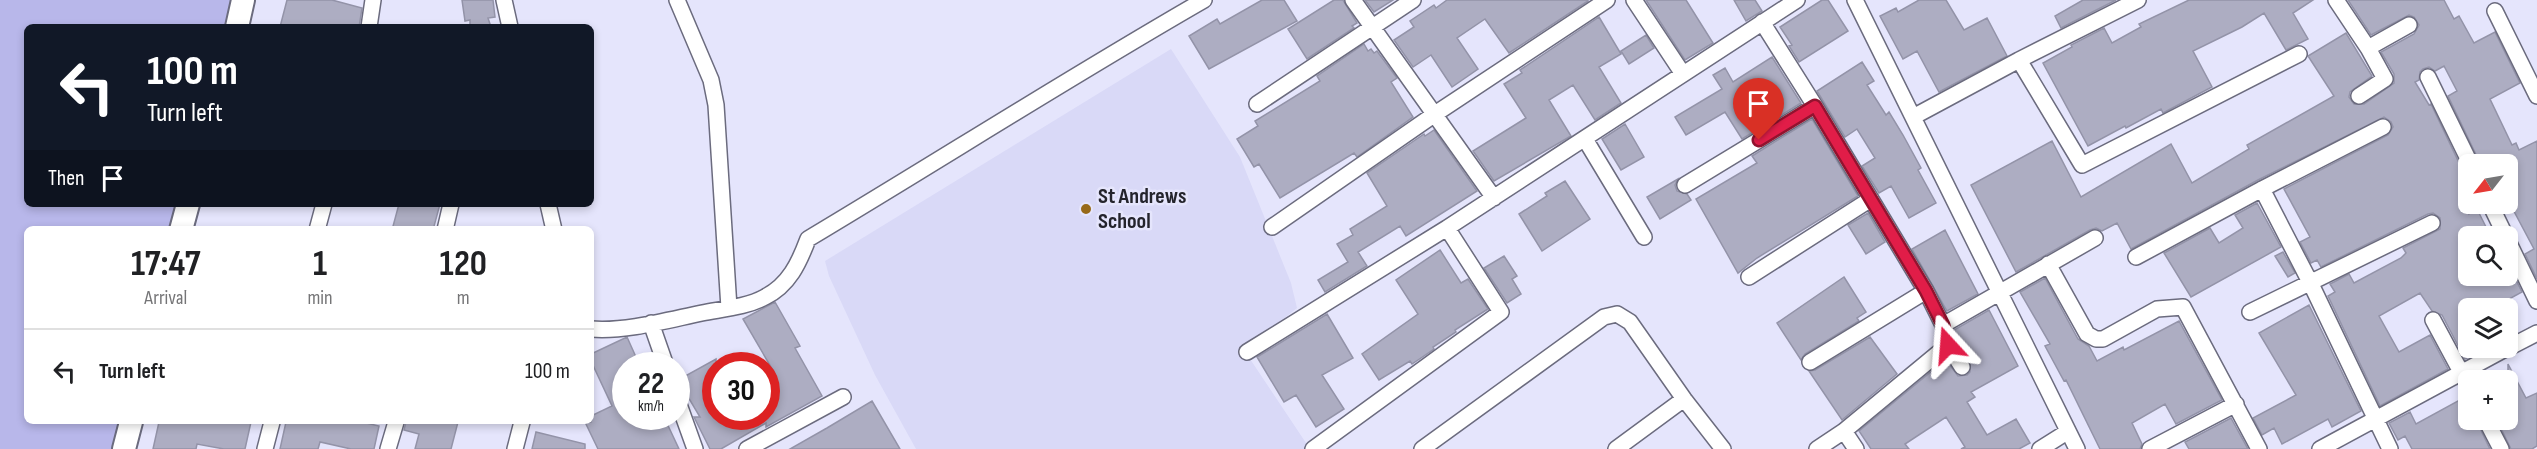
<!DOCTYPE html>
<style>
body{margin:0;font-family:"Sofia Sans Condensed",sans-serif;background:#f6f6f6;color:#202124;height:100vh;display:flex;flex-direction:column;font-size:22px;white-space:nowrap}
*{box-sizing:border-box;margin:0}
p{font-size:20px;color:#757577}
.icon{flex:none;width:33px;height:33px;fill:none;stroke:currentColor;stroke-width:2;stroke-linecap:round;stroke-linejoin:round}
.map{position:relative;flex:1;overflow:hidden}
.panel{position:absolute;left:24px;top:226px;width:570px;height:198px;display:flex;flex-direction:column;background:#fff;border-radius:9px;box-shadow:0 3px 9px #0003}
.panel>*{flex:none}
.top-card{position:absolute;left:24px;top:24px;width:570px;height:183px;border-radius:9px;box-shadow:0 3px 9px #0003;background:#111827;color:#fff;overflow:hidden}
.needle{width:39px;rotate:239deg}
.controls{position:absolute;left:2458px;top:154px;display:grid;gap:12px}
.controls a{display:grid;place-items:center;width:60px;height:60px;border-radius:9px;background:#fff;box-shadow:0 3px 9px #0003;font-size:30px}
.speed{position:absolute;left:612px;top:352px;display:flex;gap:12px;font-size:30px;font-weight:700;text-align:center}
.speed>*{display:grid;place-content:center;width:78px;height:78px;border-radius:50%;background:#fff;box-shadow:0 3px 9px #0003;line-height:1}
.speed small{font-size:15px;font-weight:400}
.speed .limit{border:9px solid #d22;background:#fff;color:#111}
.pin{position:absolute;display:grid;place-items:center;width:51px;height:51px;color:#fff;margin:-62px -26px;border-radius:50% 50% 50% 0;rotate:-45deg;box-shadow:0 0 6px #0007}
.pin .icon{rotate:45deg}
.me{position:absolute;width:66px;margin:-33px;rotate:341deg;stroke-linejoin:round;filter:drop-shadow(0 0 4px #0008)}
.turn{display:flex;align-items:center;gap:21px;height:126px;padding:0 24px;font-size:27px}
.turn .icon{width:78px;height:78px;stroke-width:2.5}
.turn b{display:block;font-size:42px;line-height:51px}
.then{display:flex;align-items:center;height:57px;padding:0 24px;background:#0003;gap:12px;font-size:22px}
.eta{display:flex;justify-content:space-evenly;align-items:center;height:102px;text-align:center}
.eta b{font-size:36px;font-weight:700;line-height:42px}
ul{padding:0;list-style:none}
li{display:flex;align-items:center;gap:18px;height:84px;padding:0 24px;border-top:2px solid #e0e0e0}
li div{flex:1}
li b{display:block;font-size:22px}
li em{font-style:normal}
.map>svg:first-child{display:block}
</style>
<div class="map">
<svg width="2537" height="449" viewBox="0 0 2537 449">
<rect width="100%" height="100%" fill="#e5e5fc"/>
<path fill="#d9d9f7" d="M1171 49 1240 157 1291 283 1297 308 1244 350 1310 449H916L875 375 829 276 825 261Z"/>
<path fill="#b8b7ea" d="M0 0H247L241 27H27V204H192L185 229 27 230V422H134L126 449H0Z"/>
<path fill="#adadc2" stroke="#9393a8" stroke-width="1.5" d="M287 0H332L362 8 359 27H280Z
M462 0H493L495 17 488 18 491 27H470V20L465 21Z
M1262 0H1284L1297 21 1209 69 1189 36 1217 19 1220 24Z
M1334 0H1343L1357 23 1352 26 1354 28 1307 59 1288 29Z
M1365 0H1393L1374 12Z
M1447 0H1588V1L1509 53 1485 19 1457 38 1478 69 1452 87 1431 55 1413 67 1394 40 1414 27 1410 21 1434 5 1436 8Z
M1646 0H1686L1713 43 1685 60Z
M1734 0H1755L1762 11 1746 21Z
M1822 0H1828L1848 31 1799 62 1789 46 1792 45 1780 27Z
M1919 0H1946L1964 30 1987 18 2007 56 1939 92 1917 51 1903 59 1880 16 1896 8 1898 12Z
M2083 0H2116L2061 28 2055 16Z
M2189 0H2313L2293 13 2308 39 2286 50 2264 13 2242 27 2193 51 2212 87 2163 113 2161 109 2126 128 2125 126 2088 146 2043 63 2072 47 2071 45 2104 28 2112 43 2141 27 2139 24Z
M2348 0H2444L2454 19 2459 16 2474 43 2495 32 2520 83 2490 99 2512 145 2516 143 2519 150 2537 141V279L2525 254 2534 249 2508 200V165H2481L2448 96 2457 91 2444 66 2435 71 2429 67 2423 69 2420 72 2419 80 2415 82 2429 105 2431 104 2462 169 2469 174V214L2477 209 2491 237H2469V276H2508V264L2522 292 2491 309H2469V348H2486L2465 359 2442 315 2432 311 2420 293 2379 316 2399 352 2430 335 2448 369 2380 406 2328 296 2335 292 2330 284 2349 274 2354 283 2401 258 2406 253 2403 248 2440 229V218L2433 213 2428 214 2321 267 2317 260 2311 263 2300 242 2310 237 2284 189 2388 135 2393 127 2391 122 2384 117 2258 180 2131 249 2117 223 2102 231 2096 228 2090 230 2016 272 1971 185 2052 141 2081 197 2171 144 2192 183 2249 149 2247 145 2334 96 2308 56 2346 33 2372 76 2350 92 2349 97 2354 104H2364L2394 83V74L2381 52 2414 34 2419 25 2414 17 2409 15 2371 35Z
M1599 17 1621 54 1599 67 1621 103 1595 120 1573 85 1549 100 1571 136 1494 181 1473 151 1526 118 1504 84 1522 73 1520 70Z
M1646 35 1654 48 1629 64 1621 51Z
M1364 44 1368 51 1371 49 1374 53 1377 51 1397 78 1391 82 1413 117 1357 157 1354 153 1280 198 1259 164 1254 167 1237 139 1258 126 1255 121 1320 81 1317 76Z
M1772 57 1801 103 1742 139 1725 112 1686 135 1675 117 1722 89 1713 75 1725 68 1733 82Z
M1862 62 1874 81 1867 85 1886 115 1889 112 1903 135 1921 168 1918 170 1936 203 1909 218 1891 186 1879 193 1862 166 1875 158 1857 129 1845 137 1817 91Z
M1812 119 1858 196 1757 258 1738 273 1696 199 1757 163 1752 156Z
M1625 124 1644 157 1621 170 1602 139Z
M1434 130 1477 191 1406 236 1400 226 1358 252 1367 266 1325 292 1318 280 1348 262 1337 244 1353 235 1350 229 1387 206 1367 173 1424 134 1425 136Z
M1678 179 1675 185 1677 191 1687 194 1691 200 1660 219 1647 197Z
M1565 181 1590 219 1542 251 1519 214 1547 196 1545 193Z
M2257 203 2281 247 2191 297 2164 253 2210 228 2219 243 2243 228 2235 215Z
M399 204H440L433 230H392Z
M1868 213 1885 242 1866 254 1848 225Z
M1945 230 1978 294 1947 311 1912 249Z
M1440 250 1461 283 1468 279 1488 309 1455 330 1456 332 1433 347 1434 349 1421 358 1412 364 1410 361 1379 380 1362 354 1418 314 1396 280Z
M2283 252 2295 273 2288 277 2275 256Z
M1504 256 1517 276 1512 279 1521 294 1507 303 1484 268Z
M1844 277 1866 312 1857 318 1859 321 1805 354 1801 360 1777 323Z
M2045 278 2078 339 2089 346 2097 361 2123 347 2124 350 2179 321 2222 400 2176 424 2165 404 2132 423 2142 444 2140 449H2100L2066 380 2064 381 2045 346 2050 344 2020 292Z
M775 302 800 346 795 348 822 396 766 427V423L721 449H710L694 417H700L678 380 716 359V417H766V379L775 374 743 319Z
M2309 305 2361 411 2332 427 2328 419 2282 444 2274 428 2262 435 2253 418 2296 395 2259 333Z
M1989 310 2018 366 1971 392 1975 397 1967 402 1987 435 2016 419 2030 443 2019 449H1961L1965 447 1946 417 1905 444 1909 449H1871L1859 431 1944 361 1946 360 1958 376 1967 375 1970 372V362L1954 330Z
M1327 314 1353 358 1322 375 1344 409 1316 427 1296 395 1284 402 1257 357Z
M627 337 640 366H626V417H664L679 449H598L585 422H591V416L612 406 591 361V354Z
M1870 337 1897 374 1842 420 1809 371 1815 370Z
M2508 364 2526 398 2537 393V446L2532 449H2511L2497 420H2508Z
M2467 396 2469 397V420H2476L2490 449H2412L2405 436 2398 440 2389 423 2410 412 2416 424Z
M872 401 900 449H790L827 428Z
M2231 418 2248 449H2189L2185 442Z
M159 422H251L245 449H224L197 444 196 449H153Z
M286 422H362L379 426 374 449H351L320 442 318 449H280Z
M406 422H458L451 449H415L419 434 404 430Z
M536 432 585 444V449H532Z"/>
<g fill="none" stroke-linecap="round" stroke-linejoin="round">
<defs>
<path id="street" d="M504 0 510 27
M677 0 711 80 716 105 729 308
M1353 0 1494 198
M1634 0 1683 74
M1855 0 2077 449
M2336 0 2368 48 2385 79 2359 96
M2495 11 2537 96
M1762 22 1815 106
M369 27 373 0
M2368 48 2409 25
M2019 60 2082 165 2299 54
M2428 77 2471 165
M1257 104 1413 0
M1913 117 2019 60 2138 0
M1585 139 1644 237
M1685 185 1815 106 1926 291 1943 325
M2262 189 2311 284 2390 449
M548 204 554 230
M2490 204 2506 237
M1272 227 1435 114 1607 0
M317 230 324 204
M445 230 451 204
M2508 241 2537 301
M2136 257 2262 189 2383 127
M2048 264 2087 334 2096 339H2103L2157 309 2183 307 2259 449
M1749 277 1871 199
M2250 312 2432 223
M2433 320 2469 387
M651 323 666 366
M591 329C625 332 668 320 702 313 722 309 747 307 765 297 789 285 799 263 808 239 940 160 1070 77 1204 0
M1948 345 1962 367
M2508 348 2537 333
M1247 352 1447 228 1797 0
M1810 362 1926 291
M676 396 695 449
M2486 420 2501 449
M1844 431 1856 449
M265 449 272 422
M388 449 396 422
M515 449 522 422
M747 449 843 397
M1313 449 1501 312 1447 228
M1422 449 1604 317 1617 314 1630 322 1684 399 1723 449
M1616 449 1684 399
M1817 449 1844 431 1948 345 1943 325 2095 238
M2040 449 2067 432
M2150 449 2236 404
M2320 449 2507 348"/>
<path id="secondary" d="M237 27 243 0
M181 230 188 204
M124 449 131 422"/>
</defs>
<use href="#street" stroke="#6b6b7e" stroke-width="18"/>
<use href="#secondary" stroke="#6b6b7e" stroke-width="26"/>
<use href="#street" stroke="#fff" stroke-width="15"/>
<use href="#secondary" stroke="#fff" stroke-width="22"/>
</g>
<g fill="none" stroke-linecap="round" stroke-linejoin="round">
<defs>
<path id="route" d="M1759 140 1815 106 1926 291 1943 325 1948 345"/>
</defs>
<use href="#route" stroke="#92132f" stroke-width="15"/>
<use href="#route" stroke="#e11d48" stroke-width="10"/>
</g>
<circle fill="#976918" stroke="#e5e5fc" stroke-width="2" cx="1086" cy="209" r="6"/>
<g text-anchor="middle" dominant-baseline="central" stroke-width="5" stroke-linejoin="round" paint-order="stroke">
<g font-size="22" font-weight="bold" fill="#24242c" stroke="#e5e5fc" text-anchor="start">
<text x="1098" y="196">St Andrews<tspan x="1098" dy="25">School</tspan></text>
</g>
</g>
</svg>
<div class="controls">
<a><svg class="needle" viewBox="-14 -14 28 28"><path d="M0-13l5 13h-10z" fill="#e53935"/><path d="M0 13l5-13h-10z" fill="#757577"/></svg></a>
<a><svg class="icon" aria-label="search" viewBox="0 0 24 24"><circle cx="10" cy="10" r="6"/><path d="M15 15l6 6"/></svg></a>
<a><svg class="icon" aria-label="layers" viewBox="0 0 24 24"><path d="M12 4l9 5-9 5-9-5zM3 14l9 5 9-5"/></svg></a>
<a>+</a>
</div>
<div class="speed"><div>22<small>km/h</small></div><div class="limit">30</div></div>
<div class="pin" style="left:1759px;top:140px;background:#d93025"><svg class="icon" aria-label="arrive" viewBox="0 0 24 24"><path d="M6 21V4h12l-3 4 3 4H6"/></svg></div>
<svg class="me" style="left:1948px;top:345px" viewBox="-20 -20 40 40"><path d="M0-17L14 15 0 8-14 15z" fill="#e11d48" stroke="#fff" stroke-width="4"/></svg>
<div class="top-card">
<div class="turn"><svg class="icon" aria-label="left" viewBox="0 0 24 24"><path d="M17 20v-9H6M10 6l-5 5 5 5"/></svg><div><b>100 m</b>Turn left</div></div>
<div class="then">Then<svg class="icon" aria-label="arrive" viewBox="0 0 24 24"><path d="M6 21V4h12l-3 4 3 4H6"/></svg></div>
</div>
<section class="panel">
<div class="eta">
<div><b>17:47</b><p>Arrival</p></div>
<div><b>1</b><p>min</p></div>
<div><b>120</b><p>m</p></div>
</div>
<ul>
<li><svg class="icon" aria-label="left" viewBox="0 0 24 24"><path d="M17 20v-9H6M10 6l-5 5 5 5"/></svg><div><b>Turn left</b></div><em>100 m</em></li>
</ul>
</section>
</div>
